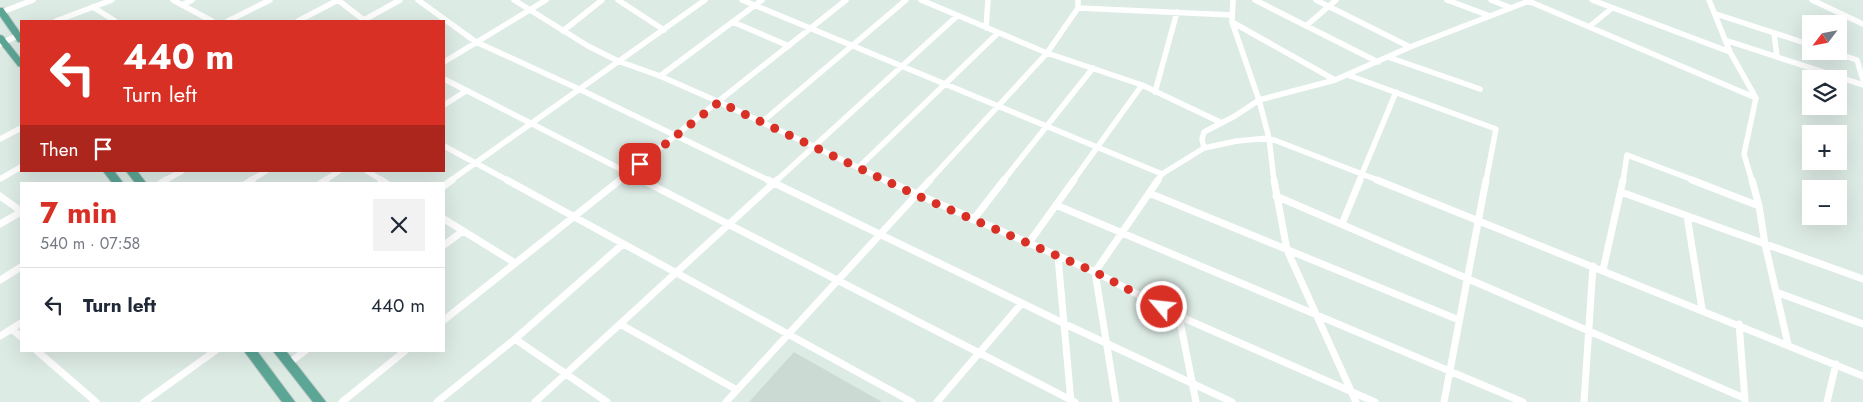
<!DOCTYPE html>
<meta charset="utf-8">
<style>
body{margin:0;font-family:Jost,sans-serif;background:#f2f2f3;color:#1f2937;height:100vh;display:flex;flex-direction:column;font-size:19px;white-space:nowrap}
*{box-sizing:border-box;margin:0}
p{font-size:16px;color:#747a83}
.icon{flex:none;width:28px;height:28px;fill:none;stroke:currentColor;stroke-width:2;stroke-linecap:round;stroke-linejoin:round}
.map{position:relative;flex:1;overflow:hidden}
.panel{position:absolute;left:20px;top:182px;width:425px;height:170px;display:flex;flex-direction:column;background:#fff;border-radius:0px;box-shadow:0 5px 20px #0002}
.panel>*{flex:none}
.top-card{position:absolute;left:20px;top:20px;width:425px;height:152px;border-radius:0px;box-shadow:0 5px 20px #0002;background:#d93025;color:#fff;overflow:hidden}
.needle{width:32px;rotate:238deg}
.tools{position:absolute;left:1802px;top:15px;display:grid;gap:10px}
.tools a{display:grid;place-items:center;width:45px;height:45px;border-radius:0px;background:#fff;box-shadow:0 5px 20px #0002;font-size:25px}
.pin{position:absolute;display:grid;place-items:center;width:42px;height:42px;color:#fff;margin:-21px;border-radius:10px;box-shadow:0 2px 8px #0006}
.me{position:absolute;width:55px;margin:-28px;rotate:298deg;stroke-linejoin:round;filter:drop-shadow(0 0 4px #0008)}
.turn{display:flex;align-items:center;gap:18px;height:105px;padding:0 20px;font-size:22px}
.turn .icon{width:65px;height:65px;stroke-width:2.5}
.turn b{display:block;font-size:35px;line-height:42px}
.then{display:flex;align-items:center;height:48px;padding:0 20px;background:#0003;gap:10px;font-size:19px}
.round{display:grid;place-items:center;flex:none;width:52px;height:52px;border-radius:0px;background:#f2f2f3}
.headline{display:flex;align-items:center;justify-content:space-between;height:85px;padding:0 20px}
h1{font-size:30px;font-weight:700;line-height:38px;color:#d93025}
ul{padding:0;list-style:none}
li{display:flex;align-items:center;gap:15px;height:75px;padding:0 20px;border-top:1px solid #e0e1e3}
li div{flex:1}
li b{display:block;font-size:19px}
li em{font-style:normal}
.map>svg:first-child{display:block}
</style>
<div class="map">
<svg width="1863" height="402" viewBox="0 0 1863 402">
<rect width="100%" height="100%" fill="#ddebe5"/>
<path fill="#cbdbd4" d="M794 352 882 402H749Z"/>
<g fill="none" stroke-linecap="round" stroke-linejoin="round">
<defs>
<path id="primary" d="M0 8H3L21 34V42H18L0 16Z
M0 35 3 36 21 59V67L18 66 0 43Z
M103 171H114L124 184H113Z
M126 171H137L147 184H136Z
M244 351H257L295 402H282Z
M273 351H286L326 402H313Z"/>
</defs>
<use href="#primary" stroke="#c0c8c6" stroke-width="2"/>
<path stroke="#fff" stroke-width="5.5" d="M173 0 212 21
M338 0 365 21
M418 0 476 42 579 89 770 181
M514 0 588 46 618 61 660 76 719 102 887 181
M618 0 664 30
M742 0 1162 174
M921 0 1047 53 1142 85 1222 123
M1233 0 1232 22 1259 100 1269 138 1274 181
M1255 0 1378 62
M1316 0 1410 47
M1447 0 1490 16
M1491 0 1511 8
M1526 0 1756 98
M1592 0 1730 52
M1709 0 1730 52 1756 98 1744 154 1752 181
M1812 0 1863 24
M182 5 192 0
M93 7 115 21
M1078 8 1232 15
M2 12 33 0
M1716 14 1811 45
M56 21 112 0
M228 21 270 0
M298 21 338 0
M362 21 400 0
M733 22 789 46
M1232 22 1335 80
M1306 26 1336 0
M1589 27 1612 8
M986 28 988 0
M563 31 602 0
M1774 33 1777 57
M1725 40 1863 85
M0 44 21 34
M1830 51 1857 60 1863 80
M1388 57 1480 89
M444 62 546 0
M1348 75 1496 129 1486 181
M660 76 762 0
M444 79 644 181
M1155 92 1177 12
M444 105 466 91
M762 122 906 0
M0 139 21 128
M444 146 509 181
M1204 148 1237 141 1269 138 1380 181
M859 167 998 33
M367 171 383 181
M0 179 21 167
M164 181 182 171
M250 181 266 171
M324 181 339 171
M450 181 705 0
M618 181 846 0
M776 181 957 16
M929 181 1047 53 1078 8V0
M1003 181 1093 68
M1073 181 1142 85
M1157 181 1162 174 1204 148 1202 139 1204 132 1235 116 1259 100 1335 80 1410 47 1529 1
M1359 181 1396 92
M1623 181 1627 155 1696 181"/>
<path stroke="#fff" stroke-width="7" d="M381 180 387 184
M507 180 912 402
M642 180 1075 402
M768 180 1065 324 1232 402
M885 180 1095 272 1179 316 1375 402
M1274 180 1287 250 1356 402
M1377 180 1863 376
M1692 180 1759 206
M1752 180 1759 206 1765 244 1788 344
M160 184 166 180
M246 184 252 180
M320 184 326 180
M444 186 452 180
M1621 192 1863 279
M1149 193 1459 320
M0 196 21 211
M1276 196 1744 398
M1056 205 1523 402
M1687 216 1702 309
M444 219 515 263
M973 220 1004 180
M0 224 21 212
M1342 224 1360 180
M1028 244 1074 180
M444 245 463 231
M1058 257 1071 402
M1603 270 1623 180
M0 280 21 267
M1776 292 1863 324
M1179 316 1196 402
M444 320 620 180
M620 324 737 390
M1739 324 1745 400
M12 329 21 337
M0 336 21 323
M515 339 607 402
M37 351 96 402
M289 363 305 351
M144 402 215 351
M342 402 405 351
M437 402 515 339 623 244
M535 402 777 180
M726 402 930 180
M937 402 1022 303
M1116 402 1095 272 1158 180
M1444 402 1486 180
M1584 402 1593 266
M1827 402 1836 364"/>
<use href="#primary" fill="#5ca696" fill-rule="evenodd"/>
</g>
<g fill="none" stroke-linecap="round" stroke-linejoin="round">
<path stroke="#d93025" stroke-width="9" stroke-dasharray="0 16.2" d="M640 164 719 102 916 195 1095 272 1162 307"/>
</g>
</svg>
<div class="tools">
<a><svg class="needle" viewBox="-14 -14 28 28"><path d="M0-13l5 13h-10z" fill="#e53935"/><path d="M0 13l5-13h-10z" fill="#747a83"/></svg></a>
<a><svg class="icon" aria-label="layers" viewBox="0 0 24 24"><path d="M12 4l9 5-9 5-9-5zM3 14l9 5 9-5"/></svg></a>
<a>+</a>
<a>−</a>
</div>
<div class="pin" style="left:640px;top:164px;background:#d93025"><svg class="icon" aria-label="arrive" viewBox="0 0 24 24"><path d="M6 21V4h12l-3 4 3 4H6"/></svg></div>
<svg class="me" style="left:1162px;top:307px" viewBox="-20 -20 40 40"><circle r="17" fill="#d93025" stroke="#fff" stroke-width="3"/><path d="M0-11L8 9 0 5-8 9z" fill="#fff"/></svg>
<div class="top-card">
<div class="turn"><svg class="icon" aria-label="left" viewBox="0 0 24 24"><path d="M17 20v-9H6M10 6l-5 5 5 5"/></svg><div><b>440 m</b>Turn left</div></div>
<div class="then">Then<svg class="icon" aria-label="arrive" viewBox="0 0 24 24"><path d="M6 21V4h12l-3 4 3 4H6"/></svg></div>
</div>
<section class="panel">
<div class="headline"><div><h1>7 min</h1><p>540 m · 07:58</p></div><a class="round"><svg class="icon" aria-label="close" viewBox="0 0 24 24"><path d="M6 6l12 12M18 6L6 18"/></svg></a></div>
<ul>
<li><svg class="icon" aria-label="left" viewBox="0 0 24 24"><path d="M17 20v-9H6M10 6l-5 5 5 5"/></svg><div><b>Turn left</b></div><em>440 m</em></li>
</ul>
</section>
</div>
